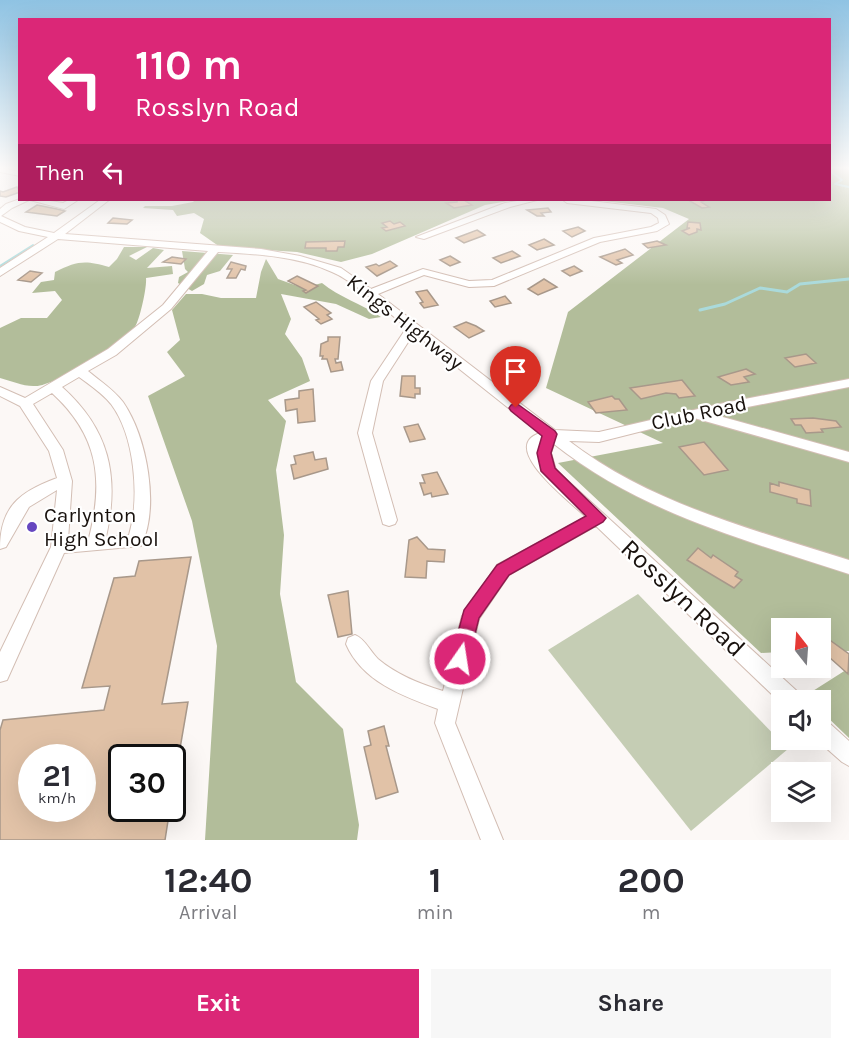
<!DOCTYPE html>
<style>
body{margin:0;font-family:Karla,sans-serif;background:#f7f7f7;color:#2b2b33;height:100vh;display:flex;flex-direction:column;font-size:22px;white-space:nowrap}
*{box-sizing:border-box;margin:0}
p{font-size:20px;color:#7c7c81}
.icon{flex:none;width:33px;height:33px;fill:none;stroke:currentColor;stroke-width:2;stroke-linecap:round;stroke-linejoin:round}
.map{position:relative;height:840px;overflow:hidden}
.details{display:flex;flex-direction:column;background:#fff;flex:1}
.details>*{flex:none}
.top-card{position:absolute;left:18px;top:18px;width:813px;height:183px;border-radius:0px;box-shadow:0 6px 24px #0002;background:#db2777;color:#fff;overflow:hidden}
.needle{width:39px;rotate:343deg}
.controls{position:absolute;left:771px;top:618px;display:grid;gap:12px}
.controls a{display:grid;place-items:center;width:60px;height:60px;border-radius:0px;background:#fff;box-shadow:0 6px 24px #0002;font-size:30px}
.speed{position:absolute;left:18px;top:744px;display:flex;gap:12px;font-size:30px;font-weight:700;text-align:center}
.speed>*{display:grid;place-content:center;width:78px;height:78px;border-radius:50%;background:#fff;box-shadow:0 6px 24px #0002;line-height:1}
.speed small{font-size:15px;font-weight:400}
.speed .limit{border:3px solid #111;border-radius:9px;background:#fff;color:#111}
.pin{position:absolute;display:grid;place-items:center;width:51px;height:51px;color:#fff;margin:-62px -26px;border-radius:50% 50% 50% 0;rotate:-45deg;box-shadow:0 0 6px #0007}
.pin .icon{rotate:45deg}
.me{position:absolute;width:66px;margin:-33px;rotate:13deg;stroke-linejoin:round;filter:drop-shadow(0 0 4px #0008)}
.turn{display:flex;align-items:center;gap:21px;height:126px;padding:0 18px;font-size:27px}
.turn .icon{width:78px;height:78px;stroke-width:2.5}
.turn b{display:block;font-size:42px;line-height:51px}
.then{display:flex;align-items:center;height:57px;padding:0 18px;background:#0003;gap:12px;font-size:22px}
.eta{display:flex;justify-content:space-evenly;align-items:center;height:102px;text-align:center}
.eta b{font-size:36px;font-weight:700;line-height:42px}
.button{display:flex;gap:12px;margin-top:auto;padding:12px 18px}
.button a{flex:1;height:69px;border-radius:0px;background:#db2777;color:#fff;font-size:24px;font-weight:700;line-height:69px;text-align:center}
.button a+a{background:#f7f7f7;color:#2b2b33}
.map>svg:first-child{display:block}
</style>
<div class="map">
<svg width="849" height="840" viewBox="0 0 849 840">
<rect width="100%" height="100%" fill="#fcf8f6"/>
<path fill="#c5cdb4" d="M638 594 788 749 691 831 548 650Z"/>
<path fill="#b2bd9a" d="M830 167H849V651H821L820 628H782L781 652 761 653 558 463 663 443 546 388 568 312 689 219 663 208 595 200H830Z
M195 200H515L485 205 372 254 341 262 297 252 220 247 200 233 204 219 194 213 177 216 173 210 143 208 145 206H172L193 202Z
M124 247H147L129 256 136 260 153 248 164 250 147 268 172 266 173 274 146 278C147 287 140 319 135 327 123 343 55 386 36 386 24 387 12 381 0 378V328L21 318H47L62 300 55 291 32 293 41 282 54 280 55 272C77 261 85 260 109 267L117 259Z
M182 251 233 255 220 271 207 275 204 284 192 291 178 283 179 277 188 272 185 269Z
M266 259 278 279 303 288 322 283C339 297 362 304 381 317L369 319 336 304 281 294 291 319 285 334 302 358 310 381 268 400 286 421 276 470 284 535 280 594 296 682 343 729 359 825 357 840H205L217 646 192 521 148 396 185 376 167 352 180 340 172 310 186 294H202L221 298H256L261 272Z
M849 668V738L821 711 820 700H810L805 696Z"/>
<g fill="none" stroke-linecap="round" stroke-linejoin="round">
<path stroke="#aadadb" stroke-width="2" d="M830 171 842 180 835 184 849 187
M0 266 33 245"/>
<path stroke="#aadadb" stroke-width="3" d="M700 310 725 304 760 288 787 292 800 284 849 279"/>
</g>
<path fill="#e1c2a7" stroke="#a8988a" stroke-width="1.5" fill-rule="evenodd" d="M17 187 20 192 6 197 0 196V191L3 192Z
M457 200H464L472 205 454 208 446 203 457 202Z
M688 200H706L701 202 709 207 702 208Z
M37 205 57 209 65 211 57 216 26 212Z
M548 208 551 212 541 213 544 216H537L527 210Z
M113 218 132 220 127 224 108 223Z
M390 221 394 224 400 222 405 226 386 231 382 228 387 227 382 223Z
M688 222 700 223 701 230 697 229V232L689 235 682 231 690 228H687Z
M578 227 585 231 572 237 563 231Z
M477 230 485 235 464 243 456 238Z
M544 239 554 245 537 250 529 245Z
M345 241 344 247H338L337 251H326V248H305L306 242Z
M657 241 666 245 648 248 643 244Z
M625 249 633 255 617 260 622 263 616 265 600 257Z
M512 251 520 256 501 263 493 258Z
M450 256 460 262 450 266 440 260Z
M172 257 186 259 181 264 163 262Z
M390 261 397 266 377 276 366 267 376 264 379 266Z
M231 262 246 266 245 270 241 269 236 278H227L232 269H227Z
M574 266 582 271 570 276 562 271Z
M30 271 42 273 31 282 18 280Z
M297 276 318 286 306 293 303 291 306 290 288 281Z
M544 279 557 287 538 295 528 289Z
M427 290 438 305 424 308 420 303 423 302 416 292Z
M505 296 511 303 495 307 490 301Z
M316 302 331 313 327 315 332 319 321 324 316 320 319 319 304 307Z
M466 322 476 326 484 331 469 338 454 327Z
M328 337H340L338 359H335L336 363 341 362 343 370 331 372 327 359H322L323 356H320L321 344 328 341Z
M806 354 816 363 795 367 785 358Z
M746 369 755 374 744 377 749 382 731 385 718 377Z
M402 376H415V388H420V394H415V398L400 396Z
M682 380 695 396 679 398 676 394 666 393 641 399 630 388Z
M313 389 315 421 298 423 297 409 286 411 285 400 299 398V391Z
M612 396 615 399H619L627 410 596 413 588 402Z
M813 418 836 421 841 427 821 429 823 432 806 433 801 425H795L791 419Z
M418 424 425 439 410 442 404 427Z
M704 442 728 470 704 475 679 447Z
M313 452 315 460 326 458 328 469 294 479 291 465 296 464 294 456Z
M437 472 448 494 432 497 431 493 424 495 420 483H425L422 475Z
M779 482 810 490 811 506 797 503V499L770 492V483L779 486Z
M417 537 428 549 445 550 444 562 427 561 426 578 405 577 409 540Z
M698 548 711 558 713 555 738 572 735 576 742 580 734 588 687 560Z
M191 557 162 704 188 702 172 795V758H122V808H170L165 840H0V730L3 720 104 710 110 686 82 688 114 578 135 576 139 561ZM32 758H82V808H32Z
M348 591 352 634 338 637 328 595Z
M820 633 849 654 848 674 820 649Z
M384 726 389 746H386L398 792 376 799 364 747 371 745 368 731Z"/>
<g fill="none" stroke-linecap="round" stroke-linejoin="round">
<defs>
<path id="minor" d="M0 168 20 172V176L0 172Z
M20 199 29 200 12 208 1 216 25 227 54 233 100 200H109L65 234 261 249 300 256 341 268 371 289 423 269 469 281 492 280 594 238 651 227 659 223 658 218 651 213 567 203 563 200H583L656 209 665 215 669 224 657 231 600 242 494 286 469 287 424 275 378 294 555 430 599 432 724 403 849 379V387L712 414 849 452V462L694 418 599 442 569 441C651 504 752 529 849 560V574C745 540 641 513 554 444L551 453 556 470 799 693 802 700H782V704L596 526 509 575 479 619 455 723 503 840H481L435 723 438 709C402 696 362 681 346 644L348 638 355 635C365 639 370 651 378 659 397 675 420 684 443 691L462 616 497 565 586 517C572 503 497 447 540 433L414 333 383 381 372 433 397 520 395 524 389 526 383 524 358 433 371 381 407 327C387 312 354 281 332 272 297 256 256 254 218 252L171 309 116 355 88 371C100 381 114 390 123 402 147 437 160 507 141 546L64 553 7 680 0 682V652L51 547 57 490 29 507 6 547 0 549C0 507 19 492 57 478L49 451 20 406 0 396V387L25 398 108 349 163 305 208 251 58 239 0 276V268L48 237 19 231 0 222V209L6 204ZM79 377C90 385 102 393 111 404 135 436 140 498 129 535L106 537C120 476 109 429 62 387ZM52 393C98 435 104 479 89 538L68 540 72 481 63 450 33 404Z
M30 200H44L63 203 69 200H78L64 209Z
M523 200H537L510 207 424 239 416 237 505 203Z
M820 718 827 721 849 741V766L842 762 817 740H820Z"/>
</defs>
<use href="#minor" stroke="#d3beb4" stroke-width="2"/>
<use href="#minor" fill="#fff" fill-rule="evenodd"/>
</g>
<linearGradient id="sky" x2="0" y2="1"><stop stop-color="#8fc3e3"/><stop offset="0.59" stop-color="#fefcfb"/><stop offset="1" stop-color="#fefcfb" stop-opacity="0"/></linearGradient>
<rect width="849" height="285" fill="url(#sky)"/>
<path fill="#db2777" stroke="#8e194d" stroke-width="1.5" d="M516 403 555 431 557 434 551 453 555 468 606 518 603 522 509 575 479 618 467 666 460 669 454 666 451 659 464 610 497 565 586 516 541 471 537 453 542 436 511 411 509 408 511 405Z"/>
<circle fill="#6647c0" stroke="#fff" stroke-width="2" cx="32" cy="527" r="6"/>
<g text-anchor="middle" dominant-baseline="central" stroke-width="4.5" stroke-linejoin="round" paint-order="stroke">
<g font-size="21" fill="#18110d" stroke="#fff">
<text transform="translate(405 322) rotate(38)">Kings Highway</text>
<text transform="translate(699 413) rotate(-12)">Club Road</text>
</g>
<g font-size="21" fill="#18110d" stroke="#fff" text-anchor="start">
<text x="44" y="515">Carlynton<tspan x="44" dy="24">High School</tspan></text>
</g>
<g font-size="26" fill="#18110d" stroke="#fff">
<text transform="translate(683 598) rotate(43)">Rosslyn Road</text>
</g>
</g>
</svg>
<div class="controls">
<a><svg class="needle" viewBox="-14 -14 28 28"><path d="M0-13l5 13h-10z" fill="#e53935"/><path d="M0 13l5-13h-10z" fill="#7c7c81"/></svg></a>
<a><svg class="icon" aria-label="sound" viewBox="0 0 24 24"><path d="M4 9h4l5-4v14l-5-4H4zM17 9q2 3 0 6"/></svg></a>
<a><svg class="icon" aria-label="layers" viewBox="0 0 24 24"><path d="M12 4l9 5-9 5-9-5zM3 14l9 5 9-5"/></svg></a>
</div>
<div class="speed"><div>21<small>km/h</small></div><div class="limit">30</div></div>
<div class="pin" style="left:516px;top:408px;background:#d93025"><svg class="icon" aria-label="arrive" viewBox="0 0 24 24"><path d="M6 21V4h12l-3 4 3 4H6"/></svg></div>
<svg class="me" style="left:460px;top:659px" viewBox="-20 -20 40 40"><circle r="17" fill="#db2777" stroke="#fff" stroke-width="3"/><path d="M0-11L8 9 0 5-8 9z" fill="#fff"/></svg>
<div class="top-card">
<div class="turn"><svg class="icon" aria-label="left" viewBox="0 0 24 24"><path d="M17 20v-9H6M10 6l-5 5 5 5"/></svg><div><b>110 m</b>Rosslyn Road</div></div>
<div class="then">Then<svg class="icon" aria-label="left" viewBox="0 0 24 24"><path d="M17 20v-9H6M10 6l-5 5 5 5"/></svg></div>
</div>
</div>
<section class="details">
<div class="eta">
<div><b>12:40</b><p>Arrival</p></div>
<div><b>1</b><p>min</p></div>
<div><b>200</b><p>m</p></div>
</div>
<div class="button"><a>Exit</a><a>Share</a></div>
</section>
